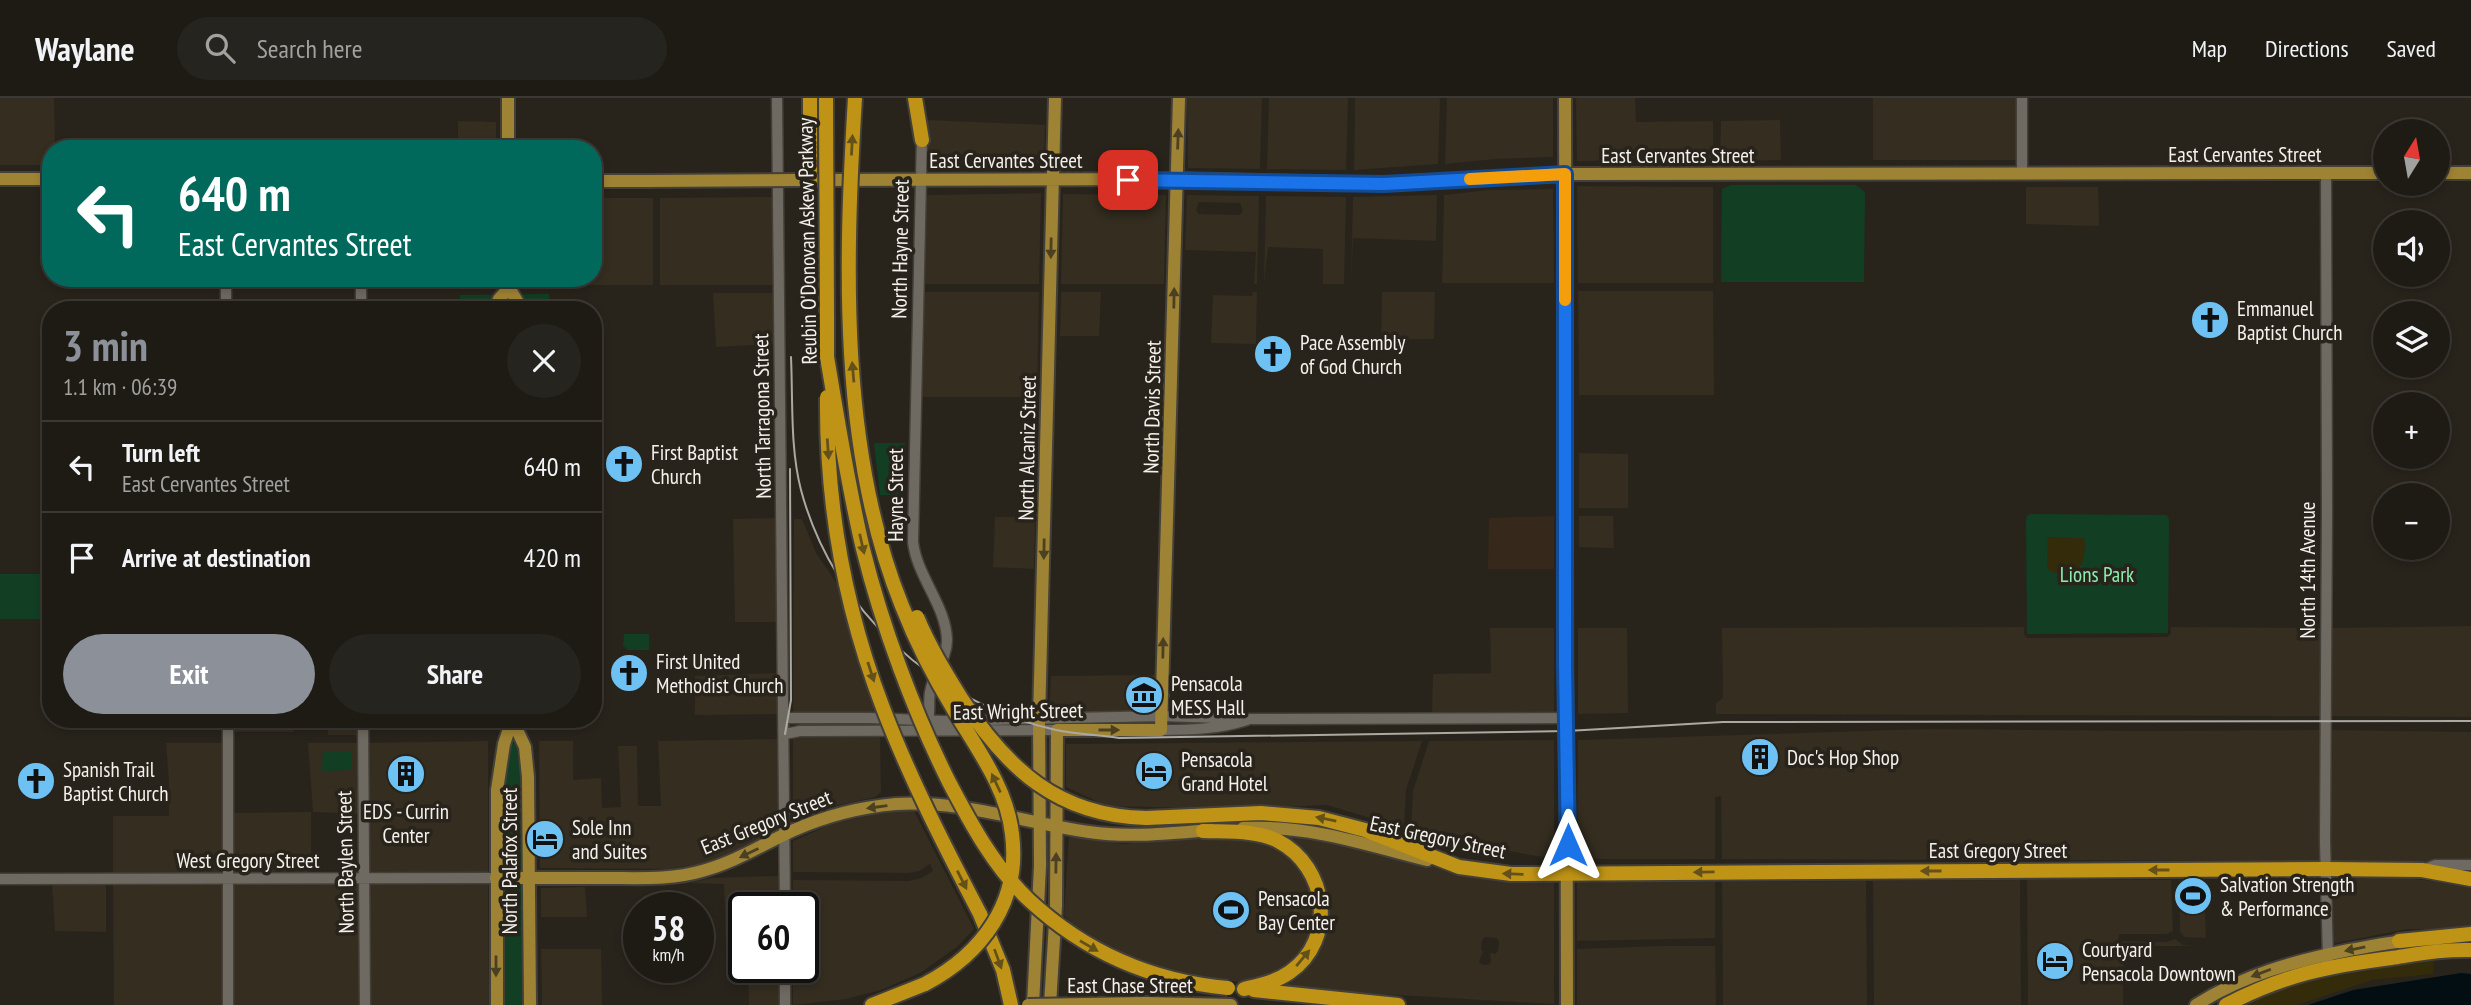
<!DOCTYPE html>
<meta charset="utf-8">
<style>
body{margin:0;font-family:"PT Sans Narrow",sans-serif;background:#26241e;color:#f1f3f6;height:100vh;display:flex;flex-direction:column;font-size:26px;white-space:nowrap}
*{box-sizing:border-box;margin:0}
p{font-size:23px;color:#a1a1a0}
.icon{flex:none;width:38px;height:38px;fill:none;stroke:currentColor;stroke-width:2;stroke-linecap:round;stroke-linejoin:round}
.map{position:relative;flex:1;overflow:hidden}
.side{position:absolute;left:42px;top:203px;width:560px;height:427px;display:flex;flex-direction:column;background:#1e1b15;border-radius:28px;box-shadow:0 4px 10px #0003,0 0 0 2px #3c3934}
.side>*{flex:none}
.guide{position:absolute;left:42px;top:42px;width:560px;height:147px;border-radius:28px;box-shadow:0 4px 10px #0003,0 0 0 2px #3c3934;background:#00695c;color:#fff;overflow:hidden}
.needle{width:46px;rotate:11deg}
.tools{position:absolute;left:2373px;top:21px;display:grid;gap:14px}
.tools a{display:grid;place-items:center;width:77px;height:77px;border-radius:50%;background:#1e1b15;box-shadow:0 4px 10px #0003,0 0 0 2px #3c3934;font-size:35px}
.speed{position:absolute;left:623px;top:794px;display:flex;gap:14px;font-size:35px;font-weight:700;text-align:center}
.speed>*{display:grid;place-content:center;width:91px;height:91px;border-radius:50%;background:#1e1b15;box-shadow:0 4px 10px #0003,0 0 0 2px #3c3934;line-height:1}
.speed small{font-size:18px;font-weight:400}
.speed .limit{border:4px solid #111;border-radius:10px;background:#fff;color:#111}
.pin{position:absolute;display:grid;place-items:center;width:60px;height:60px;color:#fff;margin:-30px;border-radius:14px;box-shadow:0 4px 10px #0006}
.me{position:absolute;width:77px;margin:-38px;rotate:0deg;stroke-linejoin:round;filter:drop-shadow(0 0 5px #0008)}
.turn{display:flex;align-items:center;gap:24px;height:147px;padding:0 21px;font-size:32px}
.turn .icon{width:91px;height:91px;stroke-width:2.5}
.turn b{display:block;font-size:49px;line-height:60px}
.round{display:grid;place-items:center;flex:none;width:74px;height:74px;border-radius:37px;background:#26241e}
.headline{display:flex;align-items:center;justify-content:space-between;height:119px;padding:0 21px}
h1{font-size:42px;font-weight:700;line-height:52px;color:#8c9099}
.action{display:flex;gap:14px;margin-top:auto;padding:14px 21px}
.action a{flex:1;height:80px;border-radius:42px;background:#8c9099;color:#fff;font-size:28px;font-weight:700;line-height:80px;text-align:center}
.action a+a{background:#26241e;color:#f1f3f6}
ul{padding:0;list-style:none}
li{display:flex;align-items:center;gap:21px;height:91px;padding:0 21px;border-top:2px solid #3c3934}
li div{flex:1}
li b{display:block;font-size:26px}
li em{font-style:normal}
header{display:flex;align-items:center;gap:42px;box-sizing:border-box;height:98px;padding:0 35px;background:#1e1b15;border-bottom:2px solid #3c3934}
header strong{font-size:33px}
nav{display:flex;gap:38px;margin-inline-start:auto;font-size:24px}
.search{width:490px;height:63px;background:#26241e;display:flex;align-items:center;gap:18px;box-sizing:border-box;padding:0 24px;border-radius:38px;color:#a1a1a0;font-size:26px}
.map>svg:first-child{display:block}
</style>
<header>
<strong>Waylane</strong>
<div class="search"><svg class="icon" aria-label="search" viewBox="0 0 24 24"><circle cx="10" cy="10" r="6"/><path d="M15 15l6 6"/></svg>Search here</div>
<nav><a>Map</a><a>Directions</a><a>Saved</a></nav>
</header>
<div class="map">
<svg width="2471" height="907" viewBox="0 0 2471 907">
<rect width="100%" height="100%" fill="#28241c"/>
<path fill="#342d20" fill-rule="evenodd" d="M0 0H54L55 51H51V67H0Z
M1187 0H1262L1260 71 1188 70Z
M1269 0H1348L1346 72 1267 71Z
M1355 0H1440L1438 66 1354 72Z
M1447 0H1553V59L1495 61 1445 66Z
M1576 0H1635L1636 24 1713 23V62L1577 63Z
M1873 0H2018L2019 62H1873Z
M926 22 1045 27 1044 68 925 69Z
M1780 22 1781 62 1720 63 1721 23Z
M458 23 496 24V51H458Z
M1577 88 1713 89V185H1578Z
M2026 89H2098L2099 128 2026 126Z
M1553 91 1554 185H1442L1444 97 1489 92Z
M1041 95 1039 186H922L925 97Z
M1063 96 1166 97 1164 186H1061Z
M1187 97 1259 98 1257 186H1254L1256 154 1185 152ZM1199 104 1240 105 1243 113 1240 117 1199 116 1196 112Z
M1437 97 1436 143 1353 140 1351 186 1353 99Z
M1266 98 1346 99 1344 186H1323V151L1268 149 1264 186Z
M775 99 776 187H660V100Z
M593 100H653V187H522V180H593Z
M1578 193H1713L1714 297H1579Z
M922 194H1039L1037 299H920Z
M1061 194H1101L1099 238H1060Z
M1253 194H1257L1256 246 1211 245 1213 197 1252 198Z
M1382 194H1435L1434 241H1381Z
M713 195H776V246L716 249Z
M1579 355 1628 356V410H1579Z
M1579 418H1613L1614 450 1579 449Z
M995 419H1035L1034 471 993 469Z
M780 420V524H735L733 421Z
M794 421H802L816 455 838 487 841 501 877 616H793Z
M2471 528V619L2330 618 2329 530Z
M2024 529V536L2027 540 2168 539 2171 535V529L2322 530 2323 618 1716 616V605L1723 600 1722 530Z
M1490 530H1554V616H1432L1433 576 1491 575Z
M1578 530H1627L1628 615 1578 616Z
M781 575V616L695 617V578Z
M1156 577 1155 614 1049 616 1051 578Z
M231 621H293L294 634H232Z
M328 621H359V637H328Z
M1928 631 2148 633 2323 632 2322 763 1722 761 1721 698 1715 699V761H1577L1578 642Z
M2330 632 2471 634V763H2329Z
M800 637 880 638 881 694 875 699 834 708 793 724V639Z
M781 641V730L735 754 707 765 685 768 669 771 540 770 539 643H573V682L601 680 602 710 621 709 618 648H637L638 708H661L658 643Z
M1554 642V761L1446 742 1411 732 1413 693 1429 643Z
M488 643V776L367 777V645Z
M1422 643 1406 692 1404 730 1327 707 1240 711 1107 708 1066 689V646Z
M166 645H222L225 777H113V718H169V684Z
M308 645H359L360 716 313 714Z
M914 713 974 831 957 849 920 875 881 892 846 901 793 907V870H803V810H793V782L909 783 921 780 933 773 930 766 919 773 909 775 793 774V743L832 726 885 714Z
M311 714V777H232V715Z
M1205 737 1264 742 1299 764 1318 808 1308 848 1288 871 1252 885 1216 882 1159 868 1119 855 1072 826 1064 817 1069 738 1123 746Z
M1275 737 1332 740 1458 773 1554 781V906L1379 896 1273 887 1298 872 1324 800ZM1485 839 1497 840 1499 844 1498 853 1495 856 1490 855 1491 864 1488 867H1482L1479 863 1483 854 1481 851 1482 842Z
M776 778 780 779 781 810H744V865L734 866 733 851 726 850 724 786 690 785 711 780Z
M2405 780 2471 787V831H2407L2331 846 2329 781Z
M1577 781 1715 784V840L1577 843Z
M2204 781 2206 840 2185 839 2180 834 2179 782Z
M2020 782 2021 907H1874L1873 783Z
M2027 782H2171L2173 833 2167 836H2119L2118 843 2167 844 2175 841 2183 847 2195 848H2123V907H2028Z
M1866 783 1867 907H1723L1722 784Z
M488 784 489 907H369L368 785Z
M52 785H106V834L55 833Z
M113 785H225V907H114Z
M232 785H361L362 907H232Z
M585 789 587 819H541V790Z
M1661 848H1715L1716 907H1577V851Z
M541 851H601L602 907H542Z
M748 870H781V907H749Z"/>
<path fill="#36291b" d="M1554 418V471H1488L1489 420Z"/>
<path fill="#123e24" d="M1731 87H1856L1865 94 1864 184H1721L1722 91Z
M549 196V212H460V197Z
M874 345H905L903 397H880Z
M2031 416 2167 417 2169 422 2168 535 2027 536 2026 422 2027 418Z
M0 476H51V521H0Z
M624 536H649V552H628L623 548Z
M508 646H516L521 681 522 907H504L503 680Z
M323 653 351 654V672L322 673Z"/>
<path fill="#332b0a" d="M2048 439 2084 440C2088 466 2076 488 2047 471Z
M2434 862 2433 876 2372 882 2297 907H2240C2301 878 2368 867 2434 862Z"/>
<path fill="#030e12" d="M2461 875 2471 876V907H2308L2353 892Z"/>
<g fill="none" stroke-linecap="round" stroke-linejoin="round">
<defs>
<path id="minor" d="M777 0 785 810
M2022 0V75
M922 36 913 444C917 479 946 507 947 542 947 561 933 576 930 594 928 605 931 616 927 626
M2326 75 2327 412 2325 743 2328 862
M226 180V212
M361 180V212
M785 620H870L944 623 1161 618 1251 621 1567 620
M228 621V907
M363 621 365 907
M1161 632C1190 632 1220 631 1247 622
M785 636 800 633 1057 632
M2423 772 2435 767H2471
M0 781 496 780
M785 907V870"/>
<path id="major" d="M1565 0 1567 907
M508 51V0
M2438 75H2471
M0 81H51
M796 82 1177 81 1384 86 1565 76 2385 75
M593 83H645
M508 180C508 195 517 198 521 212
M495 212 499 201 508 191
M512 621 525 649 528 679 530 907
M1243 730C1309 727 1364 746 1427 762
M496 780C533 780 570 780 607 780 639 780 672 782 702 773 736 764 763 746 794 732 826 718 861 709 896 706 962 702 1025 725 1089 734 1130 740 1171 735 1211 732
M1145 905 1231 907
M497 907V692L504 646 512 622
M1033 907 1040 768 1039 621 1055 0
M1050 907 1056 808 1057 632H1161L1179 0
M2196 907C2243 877 2295 863 2349 852 2369 849 2388 844 2408 843"/>
<path id="highway" d="M915 0 922 42
M810 82V0
M827 220V259
M1146 720 1261 715 1319 720 1365 732 1459 769 1511 776 2325 771 2422 772 2471 781
M1203 733C1228 734 1257 732 1278 743 1328 769 1337 841 1290 874 1276 884 1260 887 1244 891
M980 816 1003 872 1011 907
M2399 843 2471 836
M1254 892 1398 907
M872 907 925 886
M2226 907C2284 877 2327 868 2391 860 2418 856 2444 851 2471 852"/>
</defs>
<use href="#minor" stroke="#433f39" stroke-width="13"/>
<use href="#major" stroke="#433f39" stroke-width="16"/>
<use href="#highway" stroke="#433f39" stroke-width="18"/>
<use href="#minor" stroke="#6f6a61" stroke-width="10"/>
<use href="#major" stroke="#9f8334" stroke-width="12"/>
<use href="#highway" stroke="#bf9416" stroke-width="14"/>
<path stroke="#aca9a3" stroke-width="2" d="M791 259C793 302 790 350 801 392 833 512 935 605 1056 632 1076 636 1098 637 1119 640L1567 633 1723 624 2471 623
M785 636 791 602 790 371"/>
<defs>
<path id="major-bridge" d="M645 83 796 82
M1028 907 1145 905"/>
<path id="highway-bridge" d="M826 0 827 220
M855 0C845 164 839 353 902 508 916 544 934 579 954 612 977 651 1007 690 1012 736 1021 804 982 856 925 886
M827 259C838 323 848 388 863 451 882 528 914 614 949 684 971 726 994 769 1029 802 1085 854 1151 883 1228 890
M827 299C826 404 845 511 883 610 910 681 945 749 980 816
M917 519C929 548 945 574 961 600 1007 671 1058 718 1146 720"/>
</defs>
<use href="#major-bridge" stroke="#433f39" stroke-width="16" stroke-linecap="butt"/>
<use href="#highway-bridge" stroke="#433f39" stroke-width="18" stroke-linecap="butt"/>
<use href="#major-bridge" stroke="#9f8334" stroke-width="12"/>
<use href="#highway-bridge" stroke="#bf9416" stroke-width="14"/>
</g>
<defs><path id="oneway-solid" d="M-6-.8H1V-3.2L6.5 0L1 3.2V.8H-6Z" transform="scale(1.75)"/></defs>
<g fill="#4c4023">
<use href="#oneway-solid" transform="translate(1178 41) rotate(-88)"/>
<use href="#oneway-solid" transform="translate(1051 150) rotate(91)"/>
<use href="#oneway-solid" transform="translate(1174 200) rotate(-89)"/>
<use href="#oneway-solid" transform="translate(1044 451) rotate(91)"/>
<use href="#oneway-solid" transform="translate(1163 550) rotate(-89)"/>
<use href="#oneway-solid" transform="translate(1109 632)"/>
<use href="#oneway-solid" transform="translate(877 709) rotate(172)"/>
<use href="#oneway-solid" transform="translate(749 755) rotate(154)"/>
<use href="#oneway-solid" transform="translate(1056 765) rotate(-89)"/>
<use href="#oneway-solid" transform="translate(2355 851) rotate(169)"/>
<use href="#oneway-solid" transform="translate(496 868) rotate(90)"/>
<use href="#oneway-solid" transform="translate(2261 875) rotate(159)"/>
</g>
<g fill="#64511a">
<use href="#oneway-solid" transform="translate(852 47) rotate(-87)"/>
<use href="#oneway-solid" transform="translate(853 274) rotate(-95)"/>
<use href="#oneway-solid" transform="translate(828 351) rotate(86)"/>
<use href="#oneway-solid" transform="translate(862 446) rotate(77)"/>
<use href="#oneway-solid" transform="translate(871 574) rotate(72)"/>
<use href="#oneway-solid" transform="translate(996 685) rotate(-115)"/>
<use href="#oneway-solid" transform="translate(1326 721) rotate(-169)"/>
<use href="#oneway-solid" transform="translate(2159 772) rotate(180)"/>
<use href="#oneway-solid" transform="translate(1931 773) rotate(180)"/>
<use href="#oneway-solid" transform="translate(1704 774) rotate(179)"/>
<use href="#oneway-solid" transform="translate(1513 776) rotate(-178)"/>
<use href="#oneway-solid" transform="translate(962 782) rotate(63)"/>
<use href="#oneway-solid" transform="translate(1089 848) rotate(30)"/>
<use href="#oneway-solid" transform="translate(1303 860) rotate(-50)"/>
<use href="#oneway-solid" transform="translate(998 861) rotate(70)"/>
</g>
<g fill="none" stroke-linecap="round" stroke-linejoin="round">
<defs>
<path id="route" d="M1128 82 1384 86 1565 76V567L1568 747"/>
</defs>
<use href="#route" stroke="#114b97" stroke-width="18"/>
<use href="#route" stroke="#1a73e8" stroke-width="12"/>
<path stroke="#f59e0b" stroke-width="12" d="M1470 81 1565 76V202"/>
</g>
<defs>
<symbol id="church-disc" viewBox="-11 -11 22 22"><circle r="9.5" fill="#6ec2f3" stroke="#28241c"/><path d="M-1.2-6h2.4v3.5h3.3v2.4h-3.3V6h-2.4V-.1h-3.3v-2.4h3.3Z" fill="#111"/></symbol>
<symbol id="museum-disc" viewBox="-11 -11 22 22"><circle r="9.5" fill="#6ec2f3" stroke="#28241c"/><path d="M0-6L6-3V-2H-6V-3ZM-5-1h2V3h-2ZM-1-1h2V3h-2ZM3-1h2V3H3ZM-6 4H6V6H-6Z" fill="#111"/></symbol>
<symbol id="building-disc" viewBox="-11 -11 22 22"><circle r="9.5" fill="#6ec2f3" stroke="#28241c"/><path d="M-4-6H4V6H1V3H-1V6H-4ZM-2.5-4.3h1.7v1.8h-1.7ZM.8-4.3h1.7v1.8H.8ZM-2.5-1h1.7V.8h-1.7ZM.8-1h1.7V.8H.8Z" fill="#111"/></symbol>
<symbol id="hotel-disc" viewBox="-11 -11 22 22"><circle r="9.5" fill="#6ec2f3" stroke="#28241c"/><path d="M-6-4.5h1.5V1H6V5H4.5V3h-9V5H-6ZM-4 0a1.8 1.8 0 1 1 3.6 0ZM.5 0V-2.5h3Q6-2.5 6 0Z" fill="#111"/></symbol>
<symbol id="stadium-disc" viewBox="-11 -11 22 22"><circle r="9.5" fill="#6ec2f3" stroke="#28241c"/><path d="M0-5a6.5 5 0 1 0 0 10a6.5 5 0 1 0 0-10ZM-3.5-1.8h7v3.6h-7Z" fill="#111"/></symbol>
</defs>
<g fill-rule="evenodd">
<use href="#church-disc" x="2188" y="200" width="44" height="44"/>
<use href="#church-disc" x="1251" y="234" width="44" height="44"/>
<use href="#church-disc" x="602" y="344" width="44" height="44"/>
<use href="#church-disc" x="607" y="553" width="44" height="44"/>
<use href="#museum-disc" x="1122" y="575" width="44" height="44"/>
<use href="#building-disc" x="1738" y="637" width="44" height="44"/>
<use href="#hotel-disc" x="1132" y="651" width="44" height="44"/>
<use href="#building-disc" x="384" y="654" width="44" height="44"/>
<use href="#church-disc" x="14" y="661" width="44" height="44"/>
<use href="#hotel-disc" x="523" y="719" width="44" height="44"/>
<use href="#stadium-disc" x="2171" y="776" width="44" height="44"/>
<use href="#stadium-disc" x="1209" y="790" width="44" height="44"/>
<use href="#hotel-disc" x="2033" y="841" width="44" height="44"/>
</g>
<g text-anchor="middle" dominant-baseline="central" stroke-width="7" stroke-linejoin="round" paint-order="stroke">
<g font-size="21" fill="#f4f1ec" stroke="#28241c">
<text x="2245" y="56">East Cervantes Street</text>
<text x="1678" y="57">East Cervantes Street</text>
<text x="1006" y="62">East Cervantes Street</text>
<text transform="translate(807 143) rotate(-91)">Reubin O'Donovan Askew Parkway</text>
<text transform="translate(900 151) rotate(-89)">North Hayne Street</text>
<text transform="translate(1152 309) rotate(-89)">North Davis Street</text>
<text transform="translate(762 318) rotate(-91)">North Tarragona Street</text>
<text transform="translate(1027 350) rotate(-89)">North Alcaniz Street</text>
<text transform="translate(895 397) rotate(-90)">Hayne Street</text>
<text transform="translate(2307 472) rotate(-90)">North 14th Avenue</text>
<text transform="translate(1018 613) rotate(-1)">East Wright Street</text>
<text transform="translate(766 724) rotate(-22)">East Gregory Street</text>
<text transform="translate(1438 739) rotate(12)">East Gregory Street</text>
<text x="1998" y="752">East Gregory Street</text>
<text x="248" y="762">West Gregory Street</text>
<text transform="translate(509 763) rotate(-90)">North Palafox Street</text>
<text transform="translate(345 764) rotate(-91)">North Baylen Street</text>
<text x="1130" y="887">East Chase Street</text>
</g>
<g font-size="21" fill="#f4f1ec" stroke="#28241c" text-anchor="start">
<text x="2237" y="210">Emmanuel<tspan x="2237" dy="24">Baptist Church</tspan></text>
<text x="1300" y="244">Pace Assembly<tspan x="1300" dy="24">of God Church</tspan></text>
<text x="651" y="354">First Baptist<tspan x="651" dy="24">Church</tspan></text>
<text x="656" y="563">First United<tspan x="656" dy="24">Methodist Church</tspan></text>
<text x="1171" y="585">Pensacola<tspan x="1171" dy="24">MESS Hall</tspan></text>
<text x="1787" y="659">Doc's Hop Shop</text>
<text x="1181" y="661">Pensacola<tspan x="1181" dy="24">Grand Hotel</tspan></text>
<text x="63" y="671">Spanish Trail<tspan x="63" dy="24">Baptist Church</tspan></text>
<text x="406" y="713" text-anchor="middle">EDS - Currin<tspan x="406" dy="24">Center</tspan></text>
<text x="572" y="729">Sole Inn<tspan x="572" dy="24">and Suites</tspan></text>
<text x="2220" y="786">Salvation Strength<tspan x="2220" dy="24">&amp; Performance</tspan></text>
<text x="1258" y="800">Pensacola<tspan x="1258" dy="24">Bay Center</tspan></text>
<text x="2082" y="851">Courtyard<tspan x="2082" dy="24">Pensacola Downtown</tspan></text>
</g>
<g font-size="21" fill="#8dedae" stroke="#28241c">
<text x="2097" y="476">Lions Park</text>
</g>
</g>
</svg>
<div class="tools">
<a><svg class="needle" viewBox="-14 -14 28 28"><path d="M0-13l5 13h-10z" fill="#e53935"/><path d="M0 13l5-13h-10z" fill="#a1a1a0"/></svg></a>
<a><svg class="icon" aria-label="sound" viewBox="0 0 24 24"><path d="M4 9h4l5-4v14l-5-4H4zM17 9q2 3 0 6"/></svg></a>
<a><svg class="icon" aria-label="layers" viewBox="0 0 24 24"><path d="M12 4l9 5-9 5-9-5zM3 14l9 5 9-5"/></svg></a>
<a>+</a>
<a>−</a>
</div>
<div class="speed"><div>58<small>km/h</small></div><div class="limit">60</div></div>
<div class="pin" style="left:1128px;top:82px;background:#d93025"><svg class="icon" aria-label="arrive" viewBox="0 0 24 24"><path d="M6 21V4h12l-3 4 3 4H6"/></svg></div>
<svg class="me" style="left:1568px;top:747px" viewBox="-20 -20 40 40"><path d="M0-17L14 15 0 8-14 15z" fill="#1a73e8" stroke="#fff" stroke-width="4"/></svg>
<div class="guide">
<div class="turn"><svg class="icon" aria-label="left" viewBox="0 0 24 24"><path d="M17 20v-9H6M10 6l-5 5 5 5"/></svg><div><b>640 m</b>East Cervantes Street</div></div>
</div>
<section class="side">
<div class="headline"><div><h1>3 min</h1><p>1.1 km · 06:39</p></div><a class="round"><svg class="icon" aria-label="close" viewBox="0 0 24 24"><path d="M6 6l12 12M18 6L6 18"/></svg></a></div>
<ul>
<li><svg class="icon" aria-label="left" viewBox="0 0 24 24"><path d="M17 20v-9H6M10 6l-5 5 5 5"/></svg><div><b>Turn left</b><p>East Cervantes Street</p></div><em>640 m</em></li>
<li><svg class="icon" aria-label="arrive" viewBox="0 0 24 24"><path d="M6 21V4h12l-3 4 3 4H6"/></svg><div><b>Arrive at destination</b></div><em>420 m</em></li>
</ul>
<div class="action"><a>Exit</a><a>Share</a></div>
</section>
</div>
